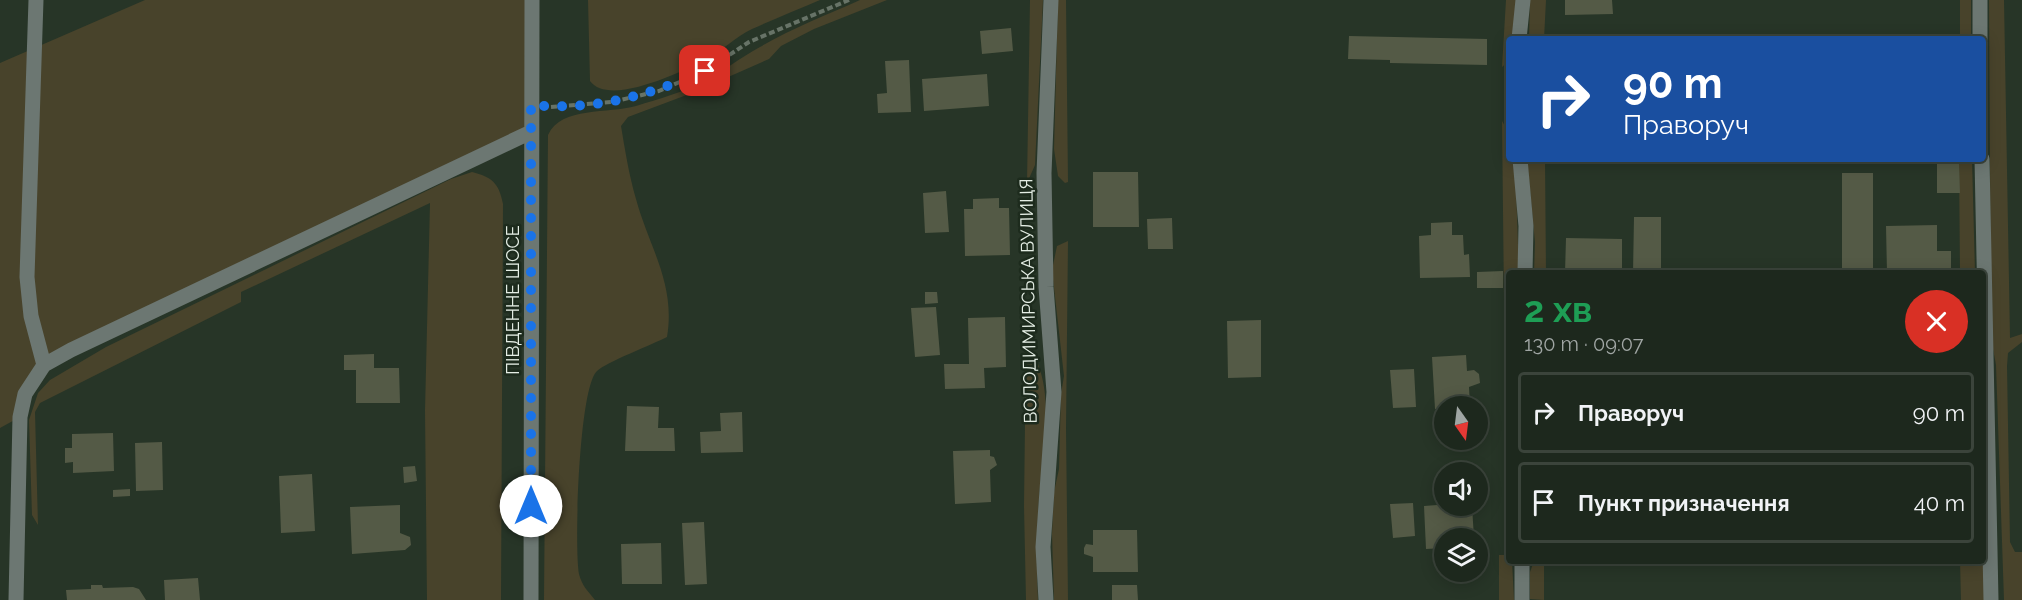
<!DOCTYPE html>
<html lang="uk">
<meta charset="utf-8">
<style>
body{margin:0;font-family:Raleway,sans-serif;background:#253026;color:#f1f3f6;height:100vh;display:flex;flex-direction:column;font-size:22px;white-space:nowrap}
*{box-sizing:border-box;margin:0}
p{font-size:20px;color:#a0a6a4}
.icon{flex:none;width:33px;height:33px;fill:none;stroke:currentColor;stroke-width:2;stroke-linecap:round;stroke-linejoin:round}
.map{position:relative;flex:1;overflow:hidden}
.panel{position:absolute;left:1506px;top:270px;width:480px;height:294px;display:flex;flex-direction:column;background:#1d281d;border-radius:6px;box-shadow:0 3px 15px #0003,0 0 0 2px #3b443b}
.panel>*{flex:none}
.guide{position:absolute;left:1506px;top:36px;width:480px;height:126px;border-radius:6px;box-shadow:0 3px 15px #0003,0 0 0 2px #3b443b;background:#1a4fa0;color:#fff;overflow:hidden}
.needle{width:39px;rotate:166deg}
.controls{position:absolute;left:1434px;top:396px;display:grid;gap:12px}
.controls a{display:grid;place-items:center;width:54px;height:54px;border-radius:50%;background:#1d281d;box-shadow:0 3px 15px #0003,0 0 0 2px #3b443b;font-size:30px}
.pin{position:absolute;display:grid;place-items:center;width:51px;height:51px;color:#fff;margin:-26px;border-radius:12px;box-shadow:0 3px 9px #0006}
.me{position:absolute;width:66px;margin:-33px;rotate:0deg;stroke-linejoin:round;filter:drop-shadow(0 0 4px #0008)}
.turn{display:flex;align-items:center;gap:21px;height:126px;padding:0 18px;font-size:27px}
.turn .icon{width:78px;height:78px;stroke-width:2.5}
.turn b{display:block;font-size:42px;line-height:51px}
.round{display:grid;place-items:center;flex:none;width:63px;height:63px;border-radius:32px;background:#253026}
.summary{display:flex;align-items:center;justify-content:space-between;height:102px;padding:0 18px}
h1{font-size:36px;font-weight:700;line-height:45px;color:#1e9e55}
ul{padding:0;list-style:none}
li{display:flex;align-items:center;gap:18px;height:81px;margin:0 12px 9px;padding:0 6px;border:3px solid #3b443b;border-radius:6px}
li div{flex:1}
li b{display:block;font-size:22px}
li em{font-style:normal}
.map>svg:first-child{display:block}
</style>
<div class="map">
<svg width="2022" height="600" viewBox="0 0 2022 600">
<rect width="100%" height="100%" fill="#273527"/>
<path fill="#48432b" d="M145 0H532L531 132 44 365 20 417 0 428V63Z
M588 0H820C797 10 774 19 752 29 735 37 722 51 705 60 681 72 609 107 590 81Z
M860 0H887L814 29 781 46 769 59 692 93 628 117 621 126C625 150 629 175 636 199 649 247 676 284 667 337 653 344 605 363 597 371 579 387 574 546 579 574 582 586 588 591 595 600H544L548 135C561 106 609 114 636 106 659 99 683 92 705 81 724 71 741 57 760 47 792 28 827 15 860 0Z
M1030 0H1043L1035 165 1027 183Z
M1058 0H1066L1068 182 1065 183 1058 176 1054 149Z
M1506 0H1518L1513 39H1509V61L1502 67Z
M1530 0H1546L1544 39H1529Z
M1960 0H1971V39H1960Z
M1989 0H2004L2010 338 2022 334V342L2008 353 2007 366 2010 542 2015 552H2022V600H2004L1996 365 1991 338Z
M1502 121 1509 133V159H1515L1519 273H1509V478L1506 479Z
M1527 159H1545L1546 273H1534L1535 242Z
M1959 159H1972L1975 273H1960Z
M472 172C492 177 499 183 503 204L501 600H427L425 411 430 203 241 292V302L40 403 35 412 38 525 32 515 29 420 38 393 50 380 106 347 451 179Z
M1068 241 1066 428 1068 600H1054L1052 534 1054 492 1059 469 1061 394 1064 376 1052 270 1057 246Z
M1026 341C1058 386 1043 446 1039 498 1037 532 1036 566 1038 600H1026L1024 506Z
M1506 496 1509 499V561H1512L1514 600H1499V555H1507Z
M1534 561H1544V600L1530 599V572Z
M1960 561H1983L1990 600H1961Z"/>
<path fill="#545a46" d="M1565 0H1612L1613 14 1565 15Z
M1011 28 1013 51 982 54 980 31Z
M1349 36 1487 39V65L1390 63V60L1348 59Z
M909 60 911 112 878 113 877 94 887 93 885 61Z
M987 74 989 106 924 111 922 79Z
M1937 161H1959L1960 193H1937Z
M1093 172H1138L1139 227H1093Z
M1842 173H1873V269H1842Z
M946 191 949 232 925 233 923 193Z
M999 198V208H1009L1010 255 965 256 964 209H973V199Z
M1634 217H1661V273H1633Z
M1172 218 1173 249H1148L1147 219Z
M1452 222V235H1463L1464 255 1469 254 1470 277 1420 278 1419 236 1431 235V223Z
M1937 225V251H1951V273H1887L1886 226Z
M1566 238 1622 239V273H1565Z
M1503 271V288H1477V272Z
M925 292H937L938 303 925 304Z
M936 307 940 355 915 357 911 308Z
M1005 317 1006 367 984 368 985 388 945 389 944 364H969L968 318Z
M1261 320V377L1228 378 1227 321Z
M374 354V368H399L400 403H356V370H344V355Z
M1466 355 1467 371 1474 370 1479 374 1480 383 1469 387 1470 406 1435 409 1432 357Z
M1414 369 1416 407 1393 408 1390 370Z
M627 406 659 407 658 428H674L675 451H625Z
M742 412 743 452 701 453 700 432 721 431 720 413Z
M113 433 114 471 73 473V462L65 463V448H72V434Z
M162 442 163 490 136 491 135 443Z
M990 450V456L994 457 997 465 990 470 991 502 955 504 953 451Z
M415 466 417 481 404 483 403 467Z
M312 474 315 531 281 533 279 476Z
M130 489V496L113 497V490Z
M1436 491H1444V506H1472L1474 538H1444V548L1426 549 1424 506 1437 505Z
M1413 503 1415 536 1393 538 1390 504Z
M400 505V533L410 537 411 545 405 550 352 554 350 507Z
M704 522 707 584 685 585 682 523Z
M1093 530H1137L1138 572H1093V557L1084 554V548L1086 544 1093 545Z
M661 543 662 584H622L621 544Z
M198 578 200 600H165L164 580Z
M91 585H102L103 588 133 587 139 589 146 600H67L66 590 91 589Z
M1112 585H1137L1138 600H1112Z"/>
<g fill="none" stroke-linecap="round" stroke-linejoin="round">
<path stroke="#677367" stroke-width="4" stroke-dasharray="6 3" stroke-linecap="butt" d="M551 107 612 102 659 91 705 71 749 42 849 0"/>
<path stroke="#6c7772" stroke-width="15" d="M1980 0V39
M1519 39 1523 0
M1520 159 1526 226 1525 273
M1982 159 1991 600
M44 365 71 350 531 132
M16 600 20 417 25 394 44 365 31 316 27 277 36 0
M531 600 532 0
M1046 600 1043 547 1054 392 1046 287 1044 173 1051 0
M1522 600V561"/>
</g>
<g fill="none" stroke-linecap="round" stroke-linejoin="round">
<path stroke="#1a73e8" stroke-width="10" stroke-dasharray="0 18" d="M531 506V105C595 111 647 96 705 71"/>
</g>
<g text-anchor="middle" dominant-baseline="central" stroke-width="5" stroke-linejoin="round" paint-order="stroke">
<g font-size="18" fill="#e5eee5" stroke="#1d2b1d">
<text transform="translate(512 300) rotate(-90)">ПІВДЕННЕ ШОСЕ</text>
<text transform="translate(1028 301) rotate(-91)">ВОЛОДИМИРСЬКА ВУЛИЦЯ</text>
</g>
</g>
</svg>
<div class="controls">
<a><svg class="needle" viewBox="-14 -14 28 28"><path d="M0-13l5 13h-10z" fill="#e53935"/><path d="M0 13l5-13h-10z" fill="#a0a6a4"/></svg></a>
<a><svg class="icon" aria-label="sound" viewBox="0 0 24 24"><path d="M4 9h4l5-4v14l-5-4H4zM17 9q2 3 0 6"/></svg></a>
<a><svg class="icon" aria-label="layers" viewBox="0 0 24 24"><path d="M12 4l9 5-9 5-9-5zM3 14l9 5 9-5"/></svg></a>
</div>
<div class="pin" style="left:705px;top:71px;background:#d93025"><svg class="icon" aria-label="arrive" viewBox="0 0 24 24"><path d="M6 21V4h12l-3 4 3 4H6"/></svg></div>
<svg class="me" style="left:531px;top:506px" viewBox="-20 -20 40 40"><circle r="19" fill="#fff"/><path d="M0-13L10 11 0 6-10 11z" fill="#1a73e8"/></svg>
<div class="guide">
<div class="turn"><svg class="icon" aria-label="right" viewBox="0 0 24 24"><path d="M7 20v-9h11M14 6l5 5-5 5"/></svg><div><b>90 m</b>Праворуч</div></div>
</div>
<section class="panel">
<div class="summary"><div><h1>2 хв</h1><p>130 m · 09:07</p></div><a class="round" style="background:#d93025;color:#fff"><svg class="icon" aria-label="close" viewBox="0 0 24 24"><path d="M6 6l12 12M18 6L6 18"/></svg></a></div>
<ul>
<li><svg class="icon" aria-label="right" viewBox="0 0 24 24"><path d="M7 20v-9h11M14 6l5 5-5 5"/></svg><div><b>Праворуч</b></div><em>90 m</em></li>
<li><svg class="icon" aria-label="arrive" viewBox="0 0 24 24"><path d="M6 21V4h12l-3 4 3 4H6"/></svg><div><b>Пункт призначення</b></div><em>40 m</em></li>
</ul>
</section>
</div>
